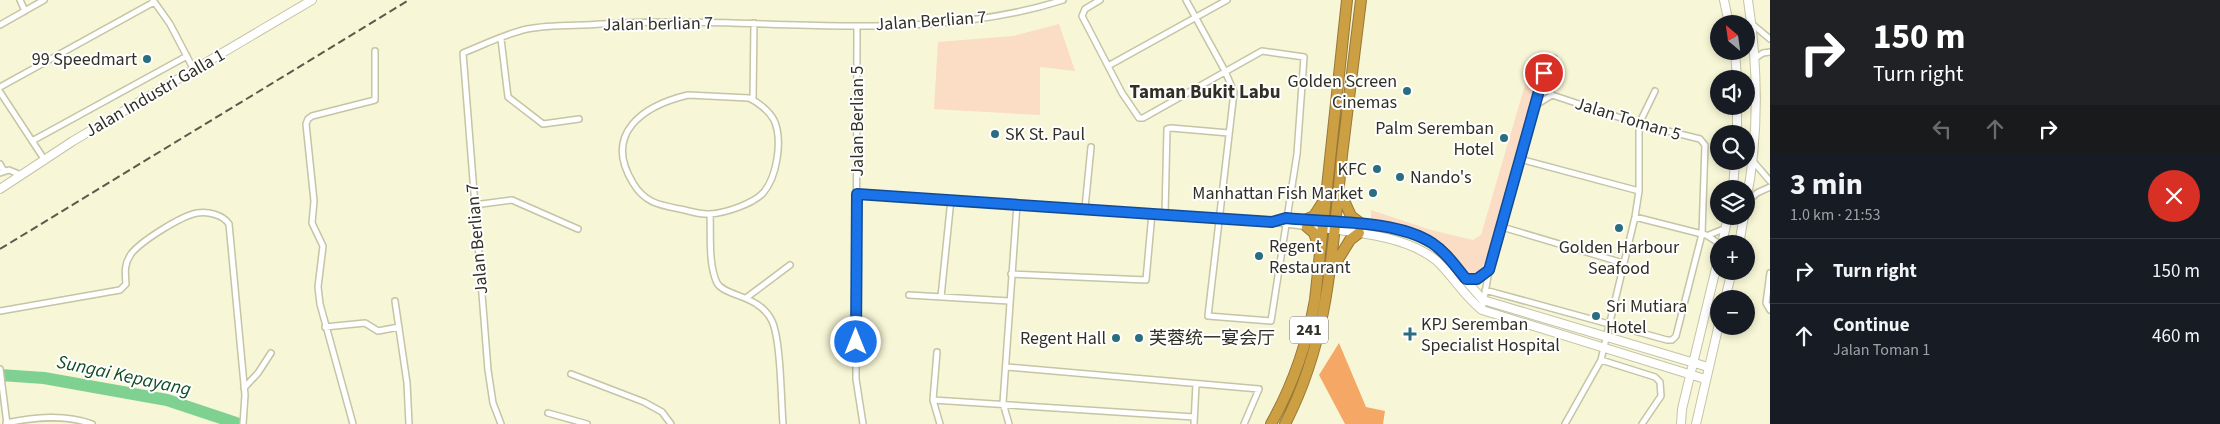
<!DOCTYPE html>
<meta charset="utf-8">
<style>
body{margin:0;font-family:"Source Sans 3","Noto Sans SC",sans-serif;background:#242831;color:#f1f3f6;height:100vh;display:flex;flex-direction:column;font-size:19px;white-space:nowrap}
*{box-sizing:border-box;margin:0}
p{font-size:16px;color:#9ea1a6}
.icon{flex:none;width:28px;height:28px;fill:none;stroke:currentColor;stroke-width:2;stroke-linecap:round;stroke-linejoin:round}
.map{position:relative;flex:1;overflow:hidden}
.drawer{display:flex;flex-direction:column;background:#171b24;width:450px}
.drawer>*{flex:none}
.guide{background:#202124;color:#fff;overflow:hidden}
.needle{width:32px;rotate:331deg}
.fabs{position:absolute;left:1710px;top:15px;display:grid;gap:10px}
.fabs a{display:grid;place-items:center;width:45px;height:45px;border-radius:50%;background:#171b24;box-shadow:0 2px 8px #0003;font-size:25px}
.pin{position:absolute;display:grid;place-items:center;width:42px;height:42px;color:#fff;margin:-21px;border:2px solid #fff;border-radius:50%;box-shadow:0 1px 5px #0007}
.me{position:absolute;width:55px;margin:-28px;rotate:0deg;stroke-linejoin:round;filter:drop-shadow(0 0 4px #0008)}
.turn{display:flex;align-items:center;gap:18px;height:105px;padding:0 20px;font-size:22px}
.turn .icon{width:65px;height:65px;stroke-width:2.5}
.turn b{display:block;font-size:35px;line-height:42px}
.lanes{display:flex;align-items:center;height:48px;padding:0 20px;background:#0003;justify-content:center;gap:25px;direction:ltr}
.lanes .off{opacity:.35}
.round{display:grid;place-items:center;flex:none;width:52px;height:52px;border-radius:26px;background:#242831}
.overview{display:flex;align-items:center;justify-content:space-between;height:85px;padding:0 20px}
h1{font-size:30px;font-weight:700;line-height:38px}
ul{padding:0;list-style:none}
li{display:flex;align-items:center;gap:15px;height:65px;padding:0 20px;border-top:1px solid #363941}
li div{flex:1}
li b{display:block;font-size:19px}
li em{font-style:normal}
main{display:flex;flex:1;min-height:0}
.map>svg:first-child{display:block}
</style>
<main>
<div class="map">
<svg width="1770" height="424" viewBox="0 0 1770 424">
<rect width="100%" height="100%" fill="#f7f6d6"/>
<path fill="#fbdcc4" d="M1059 24 1075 71 1040 67V115L934 109 938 42 1013 36Z
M1532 61 1545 65 1510 192 1480 274 1470 277 1431 241 1417 232 1371 219V210L1431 230 1473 240 1481 235Z"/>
<path fill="#f5a766" d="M1339 343 1366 407 1385 411 1383 424H1345L1319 375Z"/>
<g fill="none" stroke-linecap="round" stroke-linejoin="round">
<path stroke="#7ed190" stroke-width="12" d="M0 375 44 378 167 400 239 424"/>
<defs>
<path id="street" d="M20 0 25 11
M153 0 170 24 194 70
M1100 0 1085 9 1082 16 1122 93 1139 118H1143L1262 51 1304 57 1297 154 1271 321 1208 316 1234 92 1225 71 1186 0
M1752 24 1770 39
M0 25 44 0
M857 27 856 379 863 424
M501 39 508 97 543 124 579 119
M1754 59 1763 53 1770 52
M1108 66 1227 0
M0 87 154 2
M0 92 44 159
M688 95 749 98C758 102 769 111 774 120 783 140 777 177 763 193 753 204 725 213 710 214 701 215 690 211 680 209 659 205 645 203 633 183 603 134 642 106 688 95Z
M753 100 754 23
M1536 105 1552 95
M32 141 187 56
M1520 159 1639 191
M1752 160 1770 181
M0 164 4 171
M0 173 9 170 21 175
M857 194 1085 208 1272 222 1323 229
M1746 203 1757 193 1770 187
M474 205 512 200 578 229
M1085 208 1091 147
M710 214C711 234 708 264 717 283 725 297 759 294 772 321 781 341 781 400 783 424
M1165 214 1167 129 1171 128 1229 133
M1635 217 1706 235 1720 244
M1273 222 1286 219 1323 222
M1502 227 1623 263
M1709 235 1726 228
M1770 273 1766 303 1770 310
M1011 274 1146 280 1152 213
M1466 279H1477L1488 271
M1485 290 1667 340H1672L1676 336 1702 234 1705 145 1700 139 1639 124 1552 95 1546 85 1554 58
M909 295 1009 301
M941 297 951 199
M746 298 790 265
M395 301 407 383 409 424
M1482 310 1491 259 1548 57
M0 311 120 290 126 284C125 272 124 264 131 254 141 241 181 216 197 213 208 211 223 215 229 224L245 395 243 424
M325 327 365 323 378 331 399 327
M937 352 933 400 940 424
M1601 360 1655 377 1660 382 1661 396 1642 424
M1007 367 1259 389 1244 424
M0 369 7 424
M571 374 644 402 662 412 671 424
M244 388 258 373 271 353
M933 400 1194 417
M548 413 587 424
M6 423C35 417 65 414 92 424
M353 424 320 304 318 287 323 246 312 223 314 201 306 124 308 119 312 116 375 100V51
M501 424 493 403 488 370 463 53C483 45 505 34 527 29 551 24 578 26 602 24 753 14 918 47 1063 0
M1009 424 1003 403 1017 204
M1194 424 1196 384
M1565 424 1601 360 1604 347 1635 217 1639 191V124L1655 91"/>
<path id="secondary" d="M1724 0 1729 24
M1735 51 1737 79
M1737 134V106
M0 189 73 141 312 0
M1733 189 1735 161
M1746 202C1759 137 1758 66 1748 0
M1330 223 1391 227 1418 235 1434 244 1483 300 1708 367
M1329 229C1364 233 1409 238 1437 261 1453 276 1464 296 1482 310L1705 379
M1722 244 1728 216
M1739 244 1744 216
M1725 299 1732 271
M1681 424 1682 409 1719 256
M1696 424 1719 324"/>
<path id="highway" d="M1341 194 1351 216 1363 225
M1305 220 1314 216 1323 202
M1307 227 1314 233 1319 247
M1334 266 1350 240 1359 233
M1271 424C1293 385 1307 344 1315 300L1347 0
M1285 424C1330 337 1332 250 1342 155 1348 103 1355 52 1361 0"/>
</defs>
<use href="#street" stroke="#c5c4a5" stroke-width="8"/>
<use href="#secondary" stroke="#c5c4a5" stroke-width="10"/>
<use href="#highway" stroke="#967838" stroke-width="12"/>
<use href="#street" stroke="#fff" stroke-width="5"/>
<use href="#secondary" stroke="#fff" stroke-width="8"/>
<use href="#highway" stroke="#cc9f43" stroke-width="10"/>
<path stroke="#5c5b4b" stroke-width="2" stroke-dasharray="8 4" stroke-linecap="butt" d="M0 249 409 0"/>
</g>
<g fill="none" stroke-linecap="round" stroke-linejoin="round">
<defs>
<path id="route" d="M856 342 857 194 1272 222 1286 218C1329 223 1395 219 1432 243 1446 252 1456 267 1466 279H1477L1489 270 1544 73"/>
</defs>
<use href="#route" stroke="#114b97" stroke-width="12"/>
<use href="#route" stroke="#1a73e8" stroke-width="9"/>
</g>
<g fill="#2a6d7e" stroke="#fff" stroke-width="2">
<circle cx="147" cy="59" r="5"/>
<circle cx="1407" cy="91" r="5"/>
<circle cx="995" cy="134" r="5"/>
<circle cx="1504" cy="138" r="5"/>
<circle cx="1377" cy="169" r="5"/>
<circle cx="1400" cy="177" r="5"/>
<circle cx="1373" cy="193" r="5"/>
<circle cx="1619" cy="228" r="5"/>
<circle cx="1259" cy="256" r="5"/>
<circle cx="1596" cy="316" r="5"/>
<path d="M1407.5 326.5h5v5h5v5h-5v5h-5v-5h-5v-5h5z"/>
<circle cx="1116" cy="338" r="5"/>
<circle cx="1139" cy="338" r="5"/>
</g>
<g text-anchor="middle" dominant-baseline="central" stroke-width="4" stroke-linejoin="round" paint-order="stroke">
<rect fill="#fff" stroke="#6f6e66" stroke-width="1" x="1290" y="316.5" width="38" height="27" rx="4"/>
<g font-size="16" font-weight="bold" fill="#313024">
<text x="1309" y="330">241</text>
</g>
<g font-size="18" fill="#313024" stroke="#fff">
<text transform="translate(931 21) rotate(-4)">Jalan Berlian 7</text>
<text transform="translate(658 24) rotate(-1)">Jalan berlian 7</text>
<text transform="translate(155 93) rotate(-30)">Jalan Industri Galla 1</text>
<text transform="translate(1628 119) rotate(17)">Jalan Toman 5</text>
<text transform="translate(857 121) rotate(-90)">Jalan Berlian 5</text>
<text transform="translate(477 239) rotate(-95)">Jalan Berlian 7</text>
</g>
<g font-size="18" fill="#313024" stroke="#fff" text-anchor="end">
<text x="137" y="59">99 Speedmart</text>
<text x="1397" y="81">Golden Screen<tspan x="1397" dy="21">Cinemas</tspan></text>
<text x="1494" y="128">Palm Seremban<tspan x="1494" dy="21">Hotel</tspan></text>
<text x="1005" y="134" text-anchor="start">SK St. Paul</text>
<text x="1367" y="169">KFC</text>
<text x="1410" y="177" text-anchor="start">Nando's</text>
<text x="1363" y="193">Manhattan Fish Market</text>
<text x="1269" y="246" text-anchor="start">Regent<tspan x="1269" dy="21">Restaurant</tspan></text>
<text x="1619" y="247" text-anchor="middle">Golden Harbour<tspan x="1619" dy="21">Seafood</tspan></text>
<text x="1606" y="306" text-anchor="start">Sri Mutiara<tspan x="1606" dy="21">Hotel</tspan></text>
<text x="1421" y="324" text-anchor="start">KPJ Seremban<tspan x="1421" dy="21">Specialist Hospital</tspan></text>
<text x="1106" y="338">Regent Hall</text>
<text x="1149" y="338" text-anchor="start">芙蓉统一宴会厅</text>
</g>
<g font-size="19" font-weight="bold" fill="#313024" stroke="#fff">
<text x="1205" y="92">Taman Bukit Labu</text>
</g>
<g font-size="19" font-style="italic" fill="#0e4c23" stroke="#fff">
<text transform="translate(124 376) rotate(12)">Sungai Kepayang</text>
</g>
</g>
</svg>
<div class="fabs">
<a><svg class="needle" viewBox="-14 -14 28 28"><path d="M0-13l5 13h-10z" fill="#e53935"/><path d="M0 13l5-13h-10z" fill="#9ea1a6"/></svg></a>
<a><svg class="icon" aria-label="sound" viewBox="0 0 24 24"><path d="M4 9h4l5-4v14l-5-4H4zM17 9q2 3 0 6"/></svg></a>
<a><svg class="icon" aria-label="search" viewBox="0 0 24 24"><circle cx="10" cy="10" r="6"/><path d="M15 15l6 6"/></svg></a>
<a><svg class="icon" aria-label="layers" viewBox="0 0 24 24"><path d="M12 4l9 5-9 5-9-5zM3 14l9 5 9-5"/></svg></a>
<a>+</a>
<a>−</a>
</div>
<div class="pin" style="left:1544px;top:73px;background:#d93025"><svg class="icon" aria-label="arrive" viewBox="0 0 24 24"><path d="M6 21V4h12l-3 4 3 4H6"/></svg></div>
<svg class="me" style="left:856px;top:342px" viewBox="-20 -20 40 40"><circle r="17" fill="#1a73e8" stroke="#fff" stroke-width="3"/><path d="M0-11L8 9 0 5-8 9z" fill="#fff"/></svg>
</div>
<section class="drawer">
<div class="guide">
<div class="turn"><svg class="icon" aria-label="right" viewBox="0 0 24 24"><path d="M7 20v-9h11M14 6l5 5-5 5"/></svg><div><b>150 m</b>Turn right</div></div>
<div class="lanes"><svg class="icon off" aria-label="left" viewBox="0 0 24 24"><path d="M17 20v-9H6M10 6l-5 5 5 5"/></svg><svg class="icon off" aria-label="ahead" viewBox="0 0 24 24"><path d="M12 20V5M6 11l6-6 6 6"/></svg><svg class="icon" aria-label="right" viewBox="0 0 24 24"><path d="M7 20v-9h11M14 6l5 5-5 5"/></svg></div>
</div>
<div class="overview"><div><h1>3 min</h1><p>1.0 km · 21:53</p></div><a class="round" style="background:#d93025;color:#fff"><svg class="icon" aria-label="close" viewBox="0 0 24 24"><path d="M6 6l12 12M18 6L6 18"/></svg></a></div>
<ul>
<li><svg class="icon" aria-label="right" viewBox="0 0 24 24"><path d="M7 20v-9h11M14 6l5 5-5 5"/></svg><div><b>Turn right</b></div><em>150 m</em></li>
<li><svg class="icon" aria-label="ahead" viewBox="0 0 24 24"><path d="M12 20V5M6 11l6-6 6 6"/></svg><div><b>Continue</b><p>Jalan Toman 1</p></div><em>460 m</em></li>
</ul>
</section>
</main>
